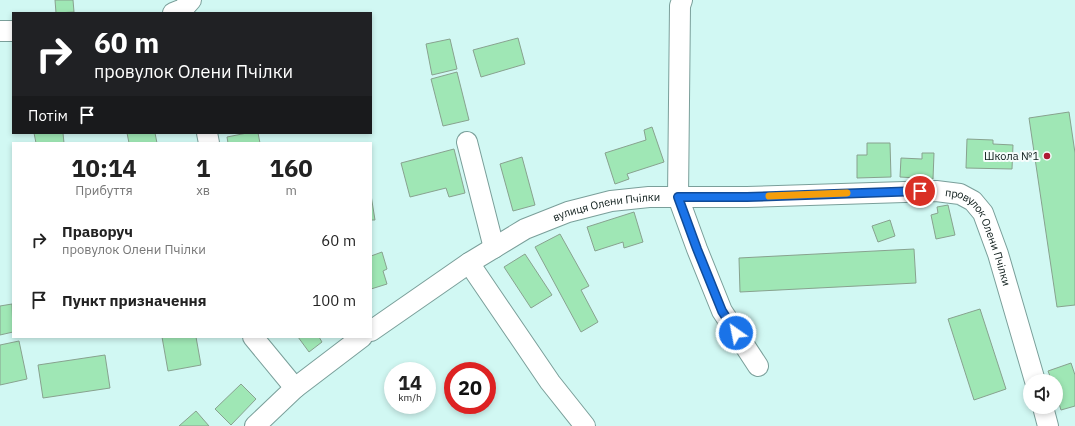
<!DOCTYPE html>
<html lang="uk">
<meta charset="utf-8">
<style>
body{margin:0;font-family:"IBM Plex Sans",sans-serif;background:#f6f6f6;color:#222;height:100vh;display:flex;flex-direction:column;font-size:15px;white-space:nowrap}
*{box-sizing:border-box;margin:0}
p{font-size:13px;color:#767676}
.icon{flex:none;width:22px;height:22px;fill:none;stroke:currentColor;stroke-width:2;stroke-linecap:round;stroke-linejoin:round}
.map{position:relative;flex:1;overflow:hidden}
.side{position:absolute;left:12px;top:142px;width:360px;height:196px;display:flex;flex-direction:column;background:#fff;border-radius:0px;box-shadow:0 2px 6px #0003}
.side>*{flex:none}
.hud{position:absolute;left:12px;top:12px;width:360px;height:122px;border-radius:0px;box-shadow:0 2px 6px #0003;background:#202124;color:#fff;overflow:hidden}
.controls{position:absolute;left:1023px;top:374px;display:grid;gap:8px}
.controls a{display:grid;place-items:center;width:40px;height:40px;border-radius:50%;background:#fff;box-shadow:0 2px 6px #0003;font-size:20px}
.speed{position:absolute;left:384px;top:362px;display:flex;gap:8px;font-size:20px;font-weight:700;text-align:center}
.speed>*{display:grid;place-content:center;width:52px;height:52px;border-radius:50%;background:#fff;box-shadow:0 2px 6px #0003;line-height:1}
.speed small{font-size:10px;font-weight:400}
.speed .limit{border:6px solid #d22;background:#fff;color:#111}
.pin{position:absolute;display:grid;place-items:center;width:34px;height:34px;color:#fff;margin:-17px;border:2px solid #fff;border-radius:50%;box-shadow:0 1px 4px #0007}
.me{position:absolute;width:44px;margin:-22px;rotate:327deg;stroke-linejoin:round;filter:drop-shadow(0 0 3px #0008)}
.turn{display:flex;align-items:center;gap:14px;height:84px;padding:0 16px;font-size:18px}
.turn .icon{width:52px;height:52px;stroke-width:2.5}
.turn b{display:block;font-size:28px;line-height:34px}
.then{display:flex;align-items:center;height:38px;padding:0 16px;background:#0003;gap:8px;font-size:15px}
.eta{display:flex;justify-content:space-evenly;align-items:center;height:68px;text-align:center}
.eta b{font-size:24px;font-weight:800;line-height:28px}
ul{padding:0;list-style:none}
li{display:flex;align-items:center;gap:12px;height:60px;padding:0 16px}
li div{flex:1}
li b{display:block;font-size:15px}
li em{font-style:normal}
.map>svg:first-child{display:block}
</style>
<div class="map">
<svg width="1075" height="426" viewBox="0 0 1075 426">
<rect width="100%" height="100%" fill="#d1f8f3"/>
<path fill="#9fe7b5" stroke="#88a28f" d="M55 0H73L74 12 56 13Z
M518 38 525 64 481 77 473 50Z
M450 39 457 69 432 75 426 44Z
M457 72 469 120 443 126 431 79Z
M1069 112 1075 153V305L1057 307 1029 118Z
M652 127 664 162 627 174 629 179 615 184 605 153 646 140 644 130Z
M34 133H63L64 143H36Z
M127 133H155L157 143H129Z
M247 133H258L260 143H228L227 137Z
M967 139 993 140V144L1013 145 1012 169 966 168Z
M867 143H890L891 177 857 178V155H867Z
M454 149 465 193 449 197 446 188 410 197 401 163Z
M922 153H934L933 179 900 177 901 158 922 159Z
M522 157 535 205 513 211 500 164Z
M371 195 375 220H371Z
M948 205 955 235 936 239 931 215 938 213 937 207Z
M634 212 643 242 624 248 623 242 595 251 587 227Z
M890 220 895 236 878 242 872 226Z
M560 234 589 286 581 290 598 322 581 332 535 247Z
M914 249 916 283 740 292 739 258Z
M382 252 387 269 383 271 387 284 371 289V256Z
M525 254 552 295 531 308 504 267Z
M12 304 13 332 0 335V306Z
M980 309 1006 389 974 400 948 319Z
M162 337H196L201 365 168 371Z
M298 337H319L322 342 309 352Z
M19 341 27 379 0 385V345Z
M105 355 110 388 43 398 38 365Z
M1071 363 1075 375V406L1061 410 1056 394V381H1052L1048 371Z
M241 384 256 399 231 425 215 409Z
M196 411 209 426H179Z"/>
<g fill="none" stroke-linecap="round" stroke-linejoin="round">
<defs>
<g id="minor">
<path d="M682 0 680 6 678 197 697 249 722 311 758 366"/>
<path d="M173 13 183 9 191 0"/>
<path d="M0 31H13"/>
<path d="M207 133 209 143"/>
<path d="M467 142 494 248"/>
<path d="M469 263 550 382 585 426"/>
<path id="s1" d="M371 331 469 263 525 229 568 212 611 201 649 197H747L936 191 960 194 973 201 983 213 998 254 1035 381"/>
<path d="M253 337 295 388"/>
<path d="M1043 407 1048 426"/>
<path d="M255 426 295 388 362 337"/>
</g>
</defs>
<use href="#minor" stroke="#7a9f9a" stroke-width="22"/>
<use href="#minor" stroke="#fff" stroke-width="20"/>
</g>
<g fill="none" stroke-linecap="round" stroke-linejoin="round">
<defs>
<path id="route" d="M736 333 722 311 697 249 678 197H747L920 191"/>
</defs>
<use href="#route" stroke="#114b97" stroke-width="10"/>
<use href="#route" stroke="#1a73e8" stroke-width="7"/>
<path stroke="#f59e0b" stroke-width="7" d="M769 196 847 193"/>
</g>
<circle fill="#af1c33" stroke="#f6fdfc" stroke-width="1.5" cx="1047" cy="156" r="4"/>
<g text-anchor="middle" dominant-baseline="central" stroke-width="4" stroke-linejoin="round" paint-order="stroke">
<g font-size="11" fill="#0c1b19" stroke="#f6fdfc" text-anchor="end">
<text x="1039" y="156">Школа №1</text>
</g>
<g font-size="11" fill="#0c1b19" stroke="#f6fdfc">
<text stroke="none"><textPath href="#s1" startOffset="270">вулиця Олени Пчілки</textPath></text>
<text stroke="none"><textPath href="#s1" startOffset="671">провулок Олени Пчілки</textPath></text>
</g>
</g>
</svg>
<div class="controls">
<a><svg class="icon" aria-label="sound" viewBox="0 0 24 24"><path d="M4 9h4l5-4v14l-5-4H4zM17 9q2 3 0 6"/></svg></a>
</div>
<div class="speed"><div>14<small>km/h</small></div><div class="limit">20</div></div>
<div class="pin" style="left:920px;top:191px;background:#d93025"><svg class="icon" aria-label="arrive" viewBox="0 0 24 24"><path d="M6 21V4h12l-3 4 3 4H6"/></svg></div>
<svg class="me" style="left:736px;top:333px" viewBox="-20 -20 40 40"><circle r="17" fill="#1a73e8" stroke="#fff" stroke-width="3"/><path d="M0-11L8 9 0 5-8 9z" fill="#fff"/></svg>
<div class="hud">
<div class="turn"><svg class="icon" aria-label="right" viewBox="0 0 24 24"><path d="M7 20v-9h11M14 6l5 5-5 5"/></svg><div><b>60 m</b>провулок Олени Пчілки</div></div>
<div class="then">Потім<svg class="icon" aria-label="arrive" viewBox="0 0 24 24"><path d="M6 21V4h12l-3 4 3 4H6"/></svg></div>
</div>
<section class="side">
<div class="eta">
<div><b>10:14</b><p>Прибуття</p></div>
<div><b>1</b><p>хв</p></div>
<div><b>160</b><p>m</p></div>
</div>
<ul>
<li><svg class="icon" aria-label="right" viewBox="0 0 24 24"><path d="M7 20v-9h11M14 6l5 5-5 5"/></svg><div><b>Праворуч</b><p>провулок Олени Пчілки</p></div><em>60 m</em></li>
<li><svg class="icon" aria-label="arrive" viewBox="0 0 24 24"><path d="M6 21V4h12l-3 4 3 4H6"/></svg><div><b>Пункт призначення</b></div><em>100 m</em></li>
</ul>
</section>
</div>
